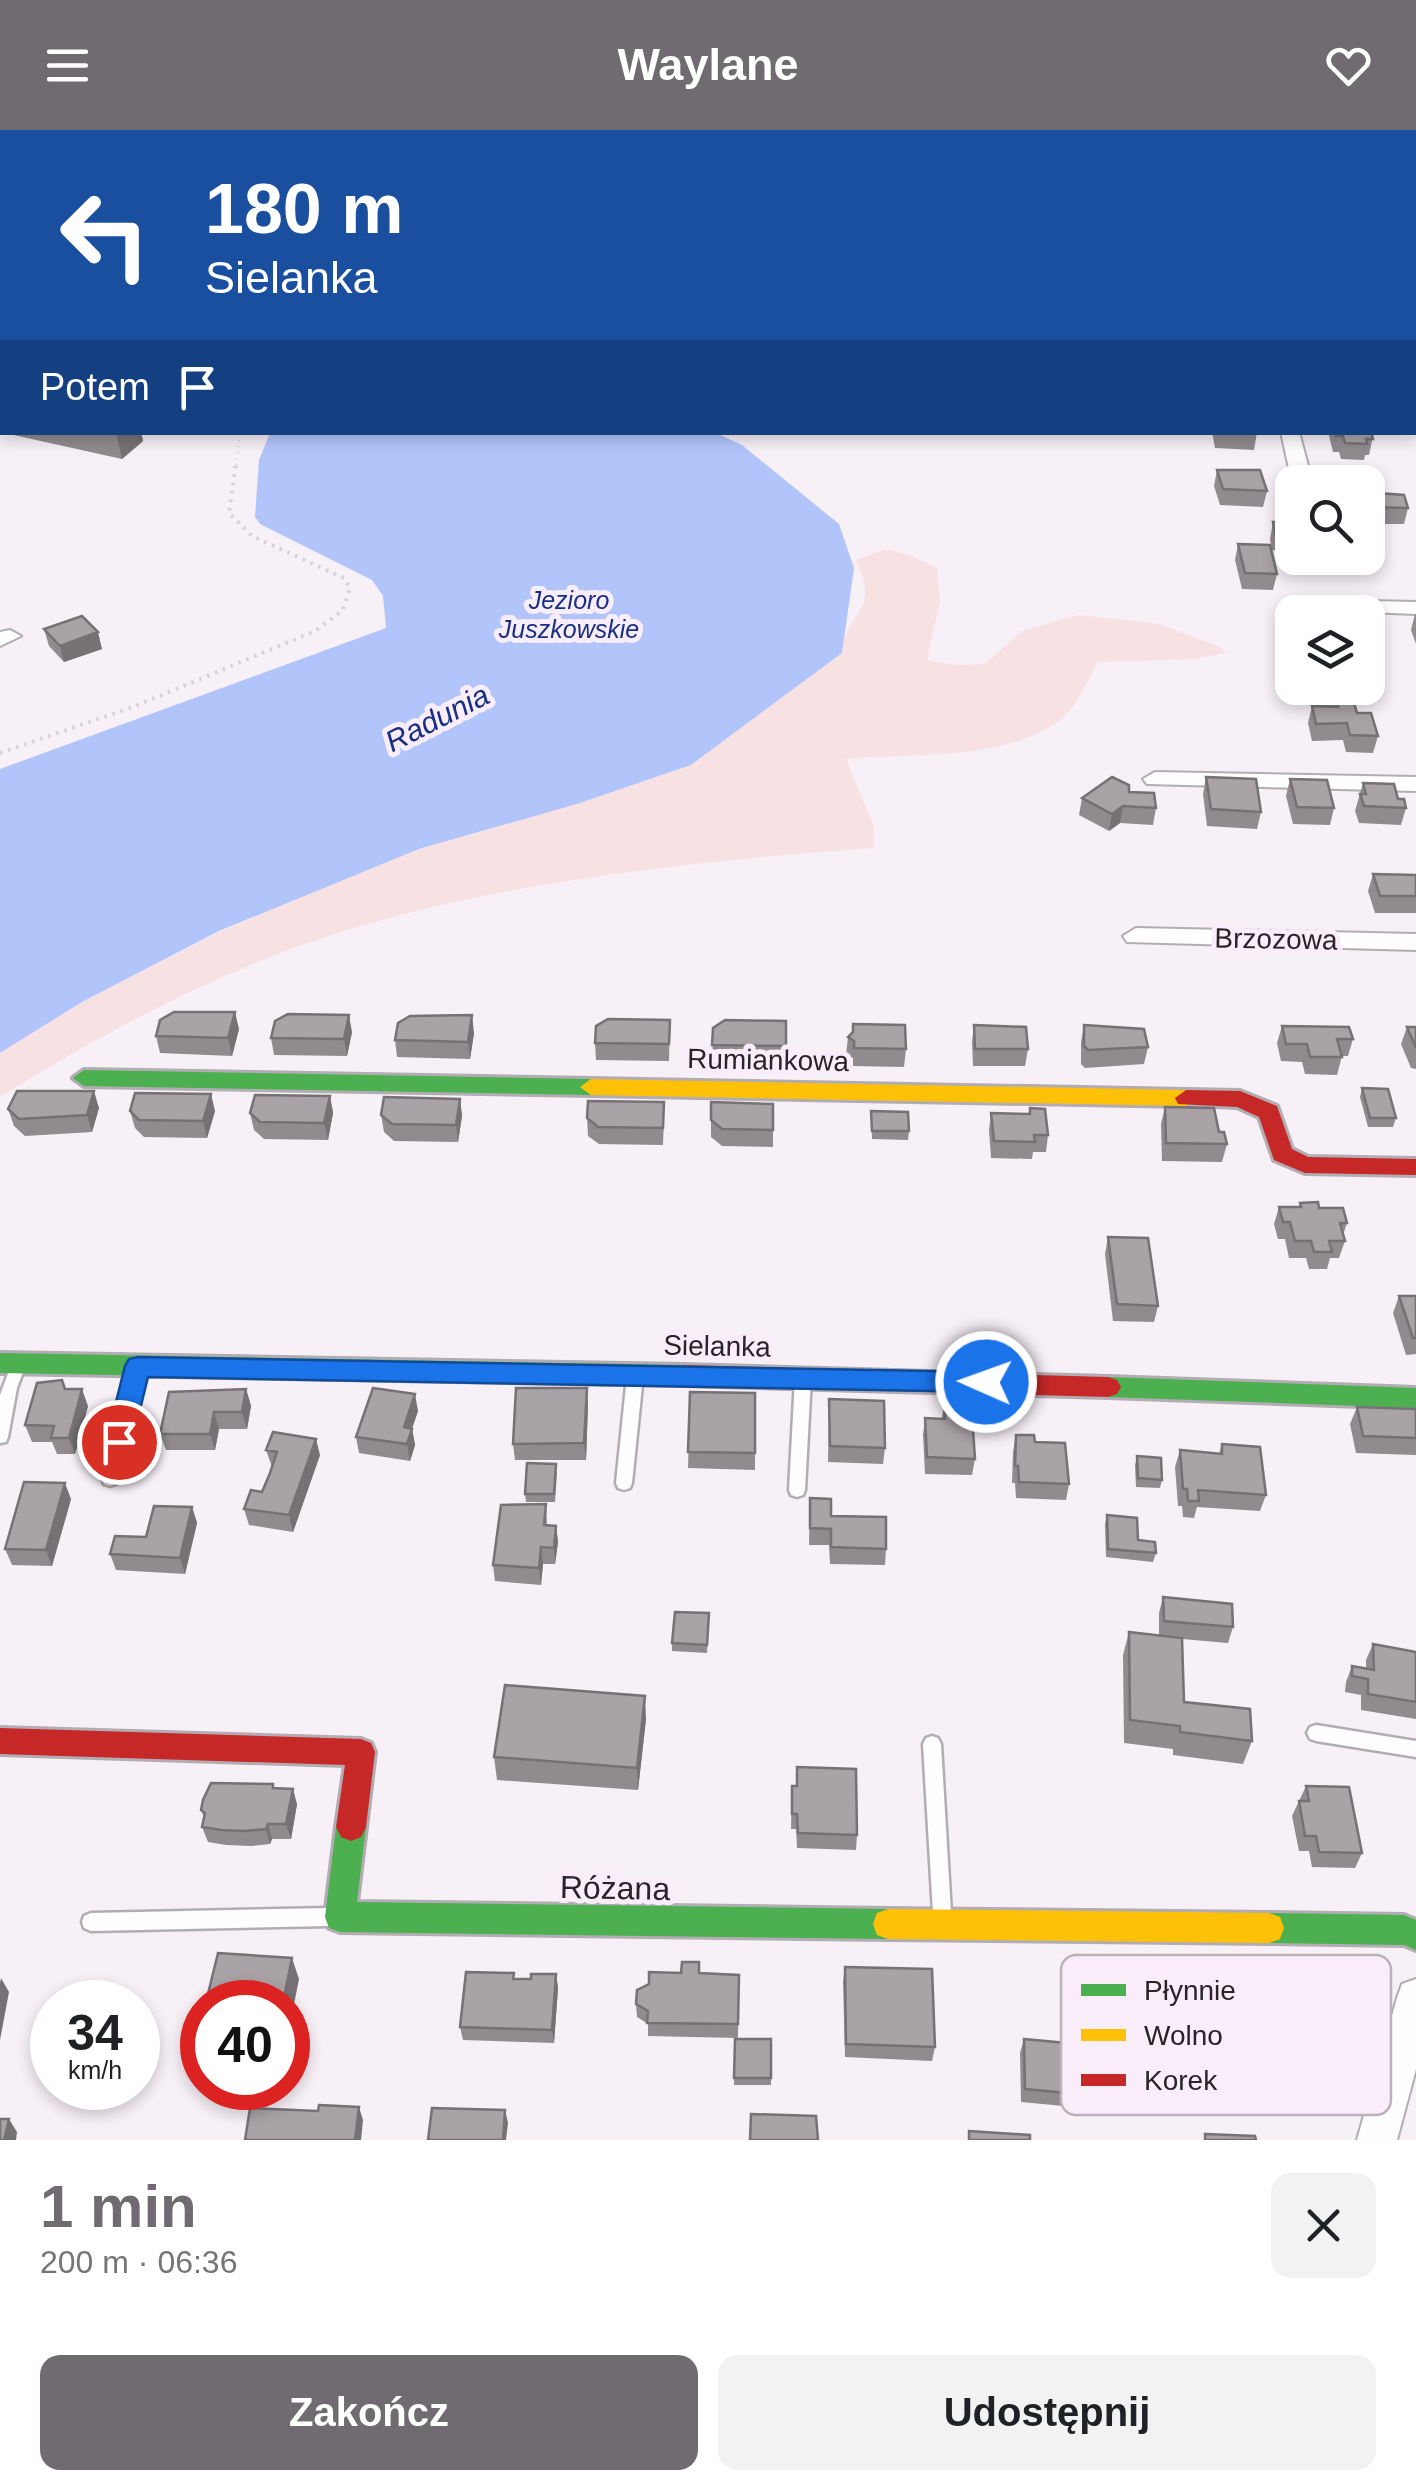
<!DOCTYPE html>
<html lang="pl">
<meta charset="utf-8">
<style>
body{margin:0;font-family:Arial,sans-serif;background:#f2f2f2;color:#202124;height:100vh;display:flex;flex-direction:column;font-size:38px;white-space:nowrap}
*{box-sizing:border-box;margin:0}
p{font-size:32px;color:#757577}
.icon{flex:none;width:55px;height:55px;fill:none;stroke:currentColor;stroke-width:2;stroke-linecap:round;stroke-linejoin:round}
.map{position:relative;height:2010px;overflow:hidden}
.panel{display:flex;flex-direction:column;background:#fff;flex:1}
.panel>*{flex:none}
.hud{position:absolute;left:0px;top:0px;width:1418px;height:305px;box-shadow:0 5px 15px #0003;background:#1a4fa0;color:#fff;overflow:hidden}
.tools{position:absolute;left:1275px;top:335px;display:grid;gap:20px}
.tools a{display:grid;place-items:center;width:110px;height:110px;border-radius:20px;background:#fff;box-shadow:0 5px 15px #0003;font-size:50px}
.speed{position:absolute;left:30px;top:1850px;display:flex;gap:20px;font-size:50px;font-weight:700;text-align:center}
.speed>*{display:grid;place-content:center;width:130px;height:130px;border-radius:50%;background:#fff;box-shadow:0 5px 15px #0003;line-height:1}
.speed small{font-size:25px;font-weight:400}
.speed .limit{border:15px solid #d22;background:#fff;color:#111}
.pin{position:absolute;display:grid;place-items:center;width:85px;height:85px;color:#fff;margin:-42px;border:5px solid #fff;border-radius:50%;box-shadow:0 2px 10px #0007}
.me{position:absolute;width:110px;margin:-55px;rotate:272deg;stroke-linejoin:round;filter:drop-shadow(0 0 8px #0008)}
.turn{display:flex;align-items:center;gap:35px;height:210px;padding:0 40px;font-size:45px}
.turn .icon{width:130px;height:130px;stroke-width:2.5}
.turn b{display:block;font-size:70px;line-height:85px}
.then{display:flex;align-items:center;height:95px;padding:0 40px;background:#0003;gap:20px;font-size:38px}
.round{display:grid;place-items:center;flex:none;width:105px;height:105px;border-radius:20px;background:#f2f2f2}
.summary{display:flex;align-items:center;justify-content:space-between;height:170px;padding:0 40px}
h1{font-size:60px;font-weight:800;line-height:75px;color:#706b70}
.primary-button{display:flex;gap:20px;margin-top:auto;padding:20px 40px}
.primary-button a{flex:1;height:115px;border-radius:20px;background:#706b70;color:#fff;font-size:40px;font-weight:800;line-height:115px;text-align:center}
.primary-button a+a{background:#f2f2f2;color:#202124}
header{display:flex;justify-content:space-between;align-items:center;height:130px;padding:0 40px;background:#706b70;color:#fff;font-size:45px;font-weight:800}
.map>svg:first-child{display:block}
</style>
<header><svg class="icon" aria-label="menu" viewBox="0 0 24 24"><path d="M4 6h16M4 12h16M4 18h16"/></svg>Waylane<svg class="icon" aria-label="heart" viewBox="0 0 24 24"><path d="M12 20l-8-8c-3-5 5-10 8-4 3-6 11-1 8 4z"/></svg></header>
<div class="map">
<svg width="1416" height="2010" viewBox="0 0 1416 2010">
<rect width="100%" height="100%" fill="#f7f0f7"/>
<path fill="#f8e1e2" d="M885 419 909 425 937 438 940 470 927 530 954 535 985 534 1022 501 1078 485 1159 494 1220 517 1226 523 1194 529 1097 532C1088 551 1076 578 1059 591 1000 632 913 622 846 629L874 697V718C679 732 445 756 263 830 171 867 83 915 0 967V923L82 872 219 802 410 722 577 674 691 635 842 523C846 478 882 484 856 430Z"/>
<path fill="#b2c5fb" d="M270 303H716L742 315 839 394 854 438 842 523 691 635 577 674 419 719 219 801 82 872 0 923V639L386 498 383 466 372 450 260 394 255 387 259 330Z"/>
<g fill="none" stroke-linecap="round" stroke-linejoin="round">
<defs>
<path id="lane" d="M18 1228 23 1230 26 1234 17 1258 8 1307 6 1312 0 1313V1265L13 1230Z
M137 1231 142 1233 145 1237 118 1349 116 1354 110 1356 104 1354 102 1349 129 1237 132 1233Z
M635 1240 640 1242 643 1246 632 1353 630 1358 624 1360 618 1358 616 1353 627 1246 630 1242Z
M803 1242 808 1244 811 1248 805 1360 803 1365 797 1367 791 1365 789 1360 795 1248 798 1244Z
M1316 1595 1416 1611V1627L1316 1611 1310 1609 1307 1603 1310 1597Z
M932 1606 938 1608 941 1614 951 1783 949 1789 942 1792 935 1789 933 1783 923 1614 926 1608Z
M329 1778 336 1781 338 1787 336 1793 329 1796 91 1801 84 1798 82 1792 84 1786 91 1783Z"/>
<path id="street" d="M617 0H632L633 2H618Z
M1107 0H1123L1124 2H1108Z
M1415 68H1416V78H1415Z
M1415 106H1416V119H1415Z
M1415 280H1416V292H1415Z
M1281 302H1299L1310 343 1307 347 1300 349 1290 343Z
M1324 470 1416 472V484L1317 480 1314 476 1317 472Z
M10 500 21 506 0 516V502Z
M1155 642 1416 647V661L1147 654 1143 649Z
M1136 798 1416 804V820L1127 812 1123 806Z
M1416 1849V1939L1397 2010H1357L1397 1868 1402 1854Z"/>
<path id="fast" d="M84 940 591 949 602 957 591 965 84 956 73 948Z
M0 1223 684 1235 693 1238 696 1245 693 1252 684 1255 0 1243Z
M1108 1247 1416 1258V1278L1108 1267 1099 1264 1095 1257 1099 1250Z
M351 1683 361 1687 366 1697 357 1772 888 1779 899 1783 903 1794 899 1805 888 1809 340 1802 329 1798 325 1787 336 1697 341 1687Z
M1269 1783 1404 1785 1416 1790V1820L1404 1815 1269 1813 1258 1809 1254 1798 1258 1787Z"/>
<path id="slow" d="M591 949 1186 960 1197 968 1186 976 591 965 580 957Z
M888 1779 1269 1783 1280 1787 1284 1798 1280 1809 1269 1813 888 1809 877 1805 873 1794 877 1783Z"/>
<path id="jam" d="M1186 960 1240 961 1277 976 1292 1019 1308 1027 1416 1029V1045L1305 1043 1274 1030 1259 987 1237 977 1178 974 1175 968Z
M684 1235 1108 1247 1117 1250 1121 1257 1117 1264 1108 1267 684 1255 675 1252 672 1245 675 1238Z
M0 1598 361 1609 371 1613 375 1622 366 1697 361 1707 351 1711 341 1707 336 1697 345 1635 0 1624Z"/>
</defs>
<use href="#lane" stroke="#b2adb2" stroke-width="5"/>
<use href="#street" stroke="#b2adb2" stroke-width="4"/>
<use href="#fast" stroke="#b2adb2" stroke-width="6"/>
<use href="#slow" stroke="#b2adb2" stroke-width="6"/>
<use href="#jam" stroke="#b2adb2" stroke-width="6"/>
<path stroke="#d4d2d4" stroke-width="2.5" stroke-dasharray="1 5" stroke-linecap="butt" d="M236 335 240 302"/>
<path stroke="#d4d2d4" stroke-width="4" stroke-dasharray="2.5 6" stroke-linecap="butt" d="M0 623 133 577 315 501 343 480 350 458 344 448 252 406 229 383 236 333"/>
<use href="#lane" fill="#fefdfe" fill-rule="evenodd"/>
<use href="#street" fill="#fefdfe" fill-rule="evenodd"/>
<use href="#fast" fill="#4caf50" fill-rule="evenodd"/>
<use href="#slow" fill="#ffc107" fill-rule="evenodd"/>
<use href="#jam" fill="#c62828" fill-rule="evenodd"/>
</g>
<path fill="#918b90" d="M647 0H682L678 2H658Z
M806 0H849L845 2H805Z
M0 252H2V302H141L143 311 122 329 0 302Z
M1212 302H1257L1254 320 1215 318Z
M1328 302H1374L1369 325H1365L1364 330 1341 329 1339 322H1333Z
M1217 340 1267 361 1263 377 1220 375 1214 356Z
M1343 348 1374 349 1378 363 1404 365 1408 378 1404 394H1368V352H1342Z
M1280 382 1292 383V421L1272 420 1270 409 1273 392 1278 393Z
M1238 414 1277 444 1273 460 1242 459 1235 430Z
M1415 484H1416V514L1411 500Z
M1368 493 1374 501 1368 522Z
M44 499 102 519 64 532 49 516Z
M1324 562 1357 583 1378 606 1373 623 1346 622 1343 610 1312 611 1308 593 1312 576H1321Z
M1206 647 1261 682 1257 699 1207 696 1203 664Z
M1290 649 1334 678 1330 695 1293 694 1286 666Z
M1363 653 1398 669 1406 678 1401 695 1359 693 1355 681Z
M1082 668 1156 678 1153 695 1120 693 1109 701 1079 685Z
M1373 744 1416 745V783H1375L1368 761Z
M670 890 669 931 596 930 595 913Z
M786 891 785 933 712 932 713 898Z
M853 894 906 919 904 937 853 936V928L846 925 848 907 852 902Z
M974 895 1028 919 1025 936H973L972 912Z
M1084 895 1148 917 1144 934 1085 938 1081 934V912Z
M1282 896 1353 909 1348 926H1342L1337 945 1305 944 1302 932 1281 931 1277 913Z
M1407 897H1416V939L1411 938 1401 914Z
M239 899 232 926 160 923 156 906Z
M352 902 347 926 274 925 271 908Z
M474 903 470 929 397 927 395 910Z
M1362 958 1396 988 1393 997H1368L1360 967Z
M330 966 333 983 328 1010 264 1009 254 1000 250 983Z
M460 969 462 986 458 1012 394 1011 384 1002 381 985Z
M711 972 773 974V1017L722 1016 711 1007Z
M1165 977 1219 1002 1227 1014 1222 1032 1162 1031 1161 994Z
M99 978 92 1002 25 1006 14 996 8 979Z
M1030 978 1048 1005 1046 1022H1033L1032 1029 991 1028 989 1000 991 983 1029 984Z
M130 981H215L207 1008 144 1007 135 998Z
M871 981 909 1001 908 1010 872 1009Z
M587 988 664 989 663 1015 599 1014 588 1006Z
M1300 1073 1319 1078 1347 1093 1343 1105 1345 1111 1339 1128H1330L1327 1139H1309L1306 1128H1289L1285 1109H1278L1274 1094 1279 1077H1299Z
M1108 1107 1158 1176 1154 1192 1113 1191 1105 1124Z
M1399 1166H1416V1224L1406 1225 1393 1183Z
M587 1258 588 1275 586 1330H515L513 1314Z
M65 1259 88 1276 75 1324H57L52 1312H32L25 1295Z
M246 1259 251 1276 247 1299H219L215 1320H166L160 1304Z
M690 1262 755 1263V1340L688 1338Z
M829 1269 885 1318 883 1334 828 1332Z
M944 1270 975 1329 972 1345 925 1344 923 1305 925 1288 942 1289Z
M1357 1277 1416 1279V1325L1356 1323 1350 1294Z
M418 1281 412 1298 415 1315 410 1331 359 1323 356 1307Z
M1016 1305 1035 1312 1069 1354 1066 1370 1016 1368 1015 1353H1012L1013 1322Z
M1222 1314 1266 1365 1260 1381 1197 1377 1194 1388 1183 1387 1182 1376H1178L1175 1337 1180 1320 1219 1324Z
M266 1320 320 1325 293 1402 249 1395 244 1379 262 1362 272 1337Z
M1137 1326 1162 1350 1160 1358 1136 1357 1135 1335Z
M557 1342 555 1372H526L525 1364Z
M810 1368 831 1386 886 1419 885 1435 830 1434 829 1415H809Z
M71 1369 52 1436 12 1435 5 1419Z
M546 1374 547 1395 556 1396 558 1412 555 1434H543L541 1455 495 1451 493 1435Z
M192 1377 197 1393 185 1444 116 1440 110 1424 146 1407Z
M1107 1385 1156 1423 1153 1432 1106 1427 1105 1394Z
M1163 1467 1233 1497 1228 1513 1182 1509 1184 1572 1252 1611 1243 1634 1173 1625V1619L1124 1613 1123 1525 1129 1502 1159 1505V1483Z
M709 1483 707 1523 672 1521V1513Z
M1373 1514 1416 1522V1589L1361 1580V1565L1345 1562 1346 1552 1352 1536 1366 1538V1530Z
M646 1589 638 1660 497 1650 494 1627Z
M792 1656 857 1705 856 1720 797 1718 796 1699H791Z
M1306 1656 1362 1723 1355 1738 1312 1737 1309 1721H1299L1292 1686Z
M274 1658 297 1674 291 1709H272L270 1714 251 1716 226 1715 208 1712 202 1697 204 1687 201 1680Z
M1156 1830 1247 1864 1236 1867 1238 1876 1277 1894 1270 1908H1237L1235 1912 1177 1911 1172 1869H1154L1150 1844Z
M845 1837 935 1917 932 1931 845 1927 843 1851Z
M681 1843 739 1845 738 1908 648 1906V1894L637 1887 636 1874Z
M556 1844 558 1858 554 1913 463 1910 460 1897 531 1849Z
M202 1887V1942L194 1923Z
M735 1909H771V1955H734Z
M1024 1909 1166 1972 1160 1985 1021 1972 1020 1923Z"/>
<path fill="#767175" d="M832 0H849L845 2H829Z
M116 302H141L143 311 122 329Z
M98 502 102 519 64 532 60 516Z
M1123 676 1120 693 1109 701 1112 684Z
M235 882 239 899 232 926 228 908Z
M349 885 352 902 347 926 344 909Z
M472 885 474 903 470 929 468 912Z
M94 961 99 978 92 1002 87 985Z
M211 964 215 981 207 1008 203 991Z
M330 966 333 983 328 1010 324 993Z
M460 969 462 986 458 1012 456 995Z
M587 1258 588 1275 586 1330 584 1313Z
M82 1259 88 1276 75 1324 69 1308Z
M246 1259 251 1276 247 1299 242 1282Z
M415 1264 418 1281 407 1314 404 1297Z
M214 1282 219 1299 215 1320 210 1304Z
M412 1299 415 1315 410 1331 407 1314Z
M316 1309 320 1325 293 1402 289 1385Z
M65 1353 71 1369 52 1436 46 1420Z
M192 1377 197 1393 185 1444 180 1428Z
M556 1396 558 1412 555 1434 554 1418Z
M541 1417 543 1434 541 1455 539 1438Z
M645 1566 646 1589 638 1660 637 1638Z
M293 1659 297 1674 291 1709 286 1694Z
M268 1694 272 1709 270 1714 266 1699Z
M292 1828 299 1849 288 1905V1872H283Z
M556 1844 558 1858 554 1913 552 1900Z
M1 1848 9 1862 0 1910V1853Z
M1253 1850 1247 1864 1228 1870 1234 1856Z
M359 1977 363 1990 361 2010H355Z
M505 1980 508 1993 506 2010H503Z
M9 1989 17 2002 16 2010H4Z"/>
<path fill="#a9a2a7" stroke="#767175" stroke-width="2.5" d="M705 0H739L735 2H701Z
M871 0H909L906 2H868Z
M1062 0H1100L1107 2H1059Z
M0 252H2V274H0Z
M1336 302H1371L1373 309H1366L1367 314 1345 313 1343 306H1336Z
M1217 340H1260L1267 361 1223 359Z
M1343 348 1374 349 1378 363 1404 365 1408 378 1368 377V352H1345Z
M1280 382 1292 383V404H1275L1273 392 1282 393Z
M1238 414 1270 415 1277 444 1245 443Z
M82 486 98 502 60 516 44 499Z
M1368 493 1374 501H1369L1371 508H1368Z
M1324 562 1351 563 1357 583H1371L1378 606 1350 605 1347 593 1316 594 1312 576 1338 577 1337 573 1327 572Z
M1112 647 1129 655V662L1154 663 1156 678 1123 676 1112 684 1082 668Z
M1206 647 1256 649 1261 682 1211 679Z
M1290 649 1327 650 1334 678 1297 677Z
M1363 653 1394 654 1398 669H1404L1406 678 1364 676 1360 664H1366Z
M1373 744 1416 745V766H1380Z
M174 882H235L228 908 156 906 160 890Z
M288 884 349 885 344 909 271 908 275 891Z
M472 885 468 912 395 910 398 893 410 886Z
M608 889 670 890 669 914 595 913 596 896Z
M725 890 786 891V916L712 915 713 898Z
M853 894 905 895 906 919 854 918V911L848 907 853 902Z
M974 895 1026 897 1028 919H975Z
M1084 895 1144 899 1148 917 1088 920 1084 916Z
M1282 896 1349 897 1353 909H1337L1342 927H1310L1307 914H1286Z
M1407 897H1416V918Z
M1362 958 1388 959 1396 988H1370Z
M17 961H94L87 985 19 989 8 979Z
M135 963 211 964 203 991 139 990 130 981Z
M255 965 330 966 324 993 260 992 250 983Z
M384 967 460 969 456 995 392 994 381 985Z
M588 971 664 972 663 998 598 997 587 988Z
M711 972 773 974V1000L722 999 711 990Z
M1165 977 1214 978 1219 1002H1224L1227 1014 1166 1013Z
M1030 978 1045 979 1048 1005H1034L1035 1012 994 1011 991 983 1030 984Z
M871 981 908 982 909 1001H872Z
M1318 1072 1319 1078H1343L1347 1093H1340L1345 1111H1329L1332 1122H1314L1311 1111H1295L1290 1092H1283L1279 1077H1301L1300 1073Z
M1108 1107 1148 1108 1158 1176 1117 1174Z
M1399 1166H1416V1208H1413Z
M62 1250 65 1259H82L69 1308H51L54 1296 25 1295 37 1253Z
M373 1258 415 1264 404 1297 412 1299 407 1314 356 1307Z
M516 1258H587L584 1313 513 1314Z
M246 1259 242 1282H214L210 1304H160L169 1262Z
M690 1262 755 1263V1323L688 1322Z
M829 1269 884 1271 885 1318 830 1316Z
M944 1270H971L975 1329 927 1327 925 1288 945 1289Z
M1357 1277 1416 1279V1308L1363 1306Z
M273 1302 316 1309 289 1385 244 1379 251 1360 262 1362 270 1343 277 1322 266 1320Z
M1016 1305H1034L1035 1312 1065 1313 1069 1354 1019 1352 1018 1336H1015Z
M1222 1314 1260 1317 1266 1365 1198 1360 1199 1371H1188L1187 1359H1183L1180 1320 1222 1324Z
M1137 1326 1161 1328 1162 1350 1138 1348Z
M527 1333 556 1334 554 1364H525Z
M24 1352 65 1353 46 1420 5 1419Z
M810 1368 831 1369V1386L886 1387V1419L831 1417V1399L810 1398Z
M546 1374 544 1395 556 1396 554 1418 541 1417 539 1438 493 1435 501 1375Z
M154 1376 192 1377 180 1428 110 1424 115 1406 146 1407Z
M1107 1385 1137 1388 1138 1410 1155 1412 1156 1423 1108 1419Z
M1163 1467 1232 1474 1233 1497 1164 1491Z
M675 1482 709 1483 707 1515 672 1513Z
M1129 1502 1182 1508 1184 1572 1250 1579 1252 1611 1180 1602V1596L1130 1590Z
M1373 1514 1416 1522V1572L1368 1564V1549L1352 1546V1536L1374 1540Z
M505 1555 645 1566 637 1638 494 1627Z
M797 1637 856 1639 857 1705 798 1703 797 1684H792V1656H797Z
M211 1653 273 1654V1658L293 1659 286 1694H268L266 1699 246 1701 221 1700 202 1697 205 1683 201 1680 203 1670Z
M1306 1656 1349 1657 1362 1723 1319 1722 1316 1706H1305L1299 1671H1309Z
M218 1823 292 1828 283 1872H206Z
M682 1832H699V1843L739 1845 738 1894 647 1893 648 1881 636 1874 637 1860 649 1854V1842L681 1843Z
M845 1837 932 1839 935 1917 846 1914Z
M466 1842 514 1843 513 1849H531V1844H556L552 1900 460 1897Z
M202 1887V1924L194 1923Z
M735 1909H771V1948H734Z
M1024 1909 1163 1922 1166 1972 1025 1959Z
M319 1975 359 1977 355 2010H245L250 1978 318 1981Z
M432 1978 505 1980 503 2010H428Z
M751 1984 816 1986 818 2010H750Z
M0 1989H9L4 2010H0Z
M969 2001 1030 2005V2010H969Z
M1205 2004 1255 2006 1256 2010H1205Z"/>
<path fill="#1a73e8" stroke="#114b97" stroke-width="2.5" d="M138 1227 986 1242 995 1245 999 1252 995 1259 986 1262 148 1247 132 1312 128 1319 119 1322 110 1319 106 1312 125 1236 129 1229Z"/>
<g text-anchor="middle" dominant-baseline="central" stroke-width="10" stroke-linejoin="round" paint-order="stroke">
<g font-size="25" font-style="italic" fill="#183083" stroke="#faedfa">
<text x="569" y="470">Jezioro<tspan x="569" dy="29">Juszkowskie</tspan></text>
</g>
<g font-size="28" fill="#282428" stroke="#faedfa">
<text transform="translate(1276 809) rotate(1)">Brzozowa</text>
<text transform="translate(768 930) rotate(1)">Rumiankowa</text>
<text transform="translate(717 1216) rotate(1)">Sielanka</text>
</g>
<g font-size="30" font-style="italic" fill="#183083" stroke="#faedfa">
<text transform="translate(437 588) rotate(-27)">Radunia</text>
</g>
<g font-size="32" fill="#282428" stroke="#faedfa">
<text transform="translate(615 1758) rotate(1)">Różana</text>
</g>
</g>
<rect x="1061" y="1825" width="330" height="160" rx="15" fill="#faedfa" stroke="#bbb1bb" stroke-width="2.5"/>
<rect x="1081" y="1854" width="45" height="12" fill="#4caf50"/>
<rect x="1081" y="1899" width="45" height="12" fill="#ffc107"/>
<rect x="1081" y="1944" width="45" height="12" fill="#c62828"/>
<g font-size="28" fill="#282428">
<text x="1144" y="1870">Płynnie</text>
<text x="1144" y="1915">Wolno</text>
<text x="1144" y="1960">Korek</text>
</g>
</svg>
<div class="tools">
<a><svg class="icon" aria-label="search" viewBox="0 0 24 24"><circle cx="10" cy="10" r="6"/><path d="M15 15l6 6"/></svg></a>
<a><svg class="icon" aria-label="layers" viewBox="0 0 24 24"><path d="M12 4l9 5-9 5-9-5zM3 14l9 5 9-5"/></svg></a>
</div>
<div class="speed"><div>34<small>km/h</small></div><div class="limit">40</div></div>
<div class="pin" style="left:119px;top:1312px;background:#d93025"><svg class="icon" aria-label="arrive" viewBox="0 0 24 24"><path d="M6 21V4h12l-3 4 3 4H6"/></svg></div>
<svg class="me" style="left:986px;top:1252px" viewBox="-20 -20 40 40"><circle r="17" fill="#1a73e8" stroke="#fff" stroke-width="3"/><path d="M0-11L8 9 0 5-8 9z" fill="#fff"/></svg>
<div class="hud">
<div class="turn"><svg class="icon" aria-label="left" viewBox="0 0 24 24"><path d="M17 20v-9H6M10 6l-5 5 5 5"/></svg><div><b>180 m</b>Sielanka</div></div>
<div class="then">Potem<svg class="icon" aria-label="arrive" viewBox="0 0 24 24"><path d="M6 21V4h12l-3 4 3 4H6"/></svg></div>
</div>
</div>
<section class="panel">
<div class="summary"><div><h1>1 min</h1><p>200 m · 06:36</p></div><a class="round"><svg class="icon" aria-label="close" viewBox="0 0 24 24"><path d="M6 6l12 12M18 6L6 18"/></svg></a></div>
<div class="primary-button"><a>Zakończ</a><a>Udostępnij</a></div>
</section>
